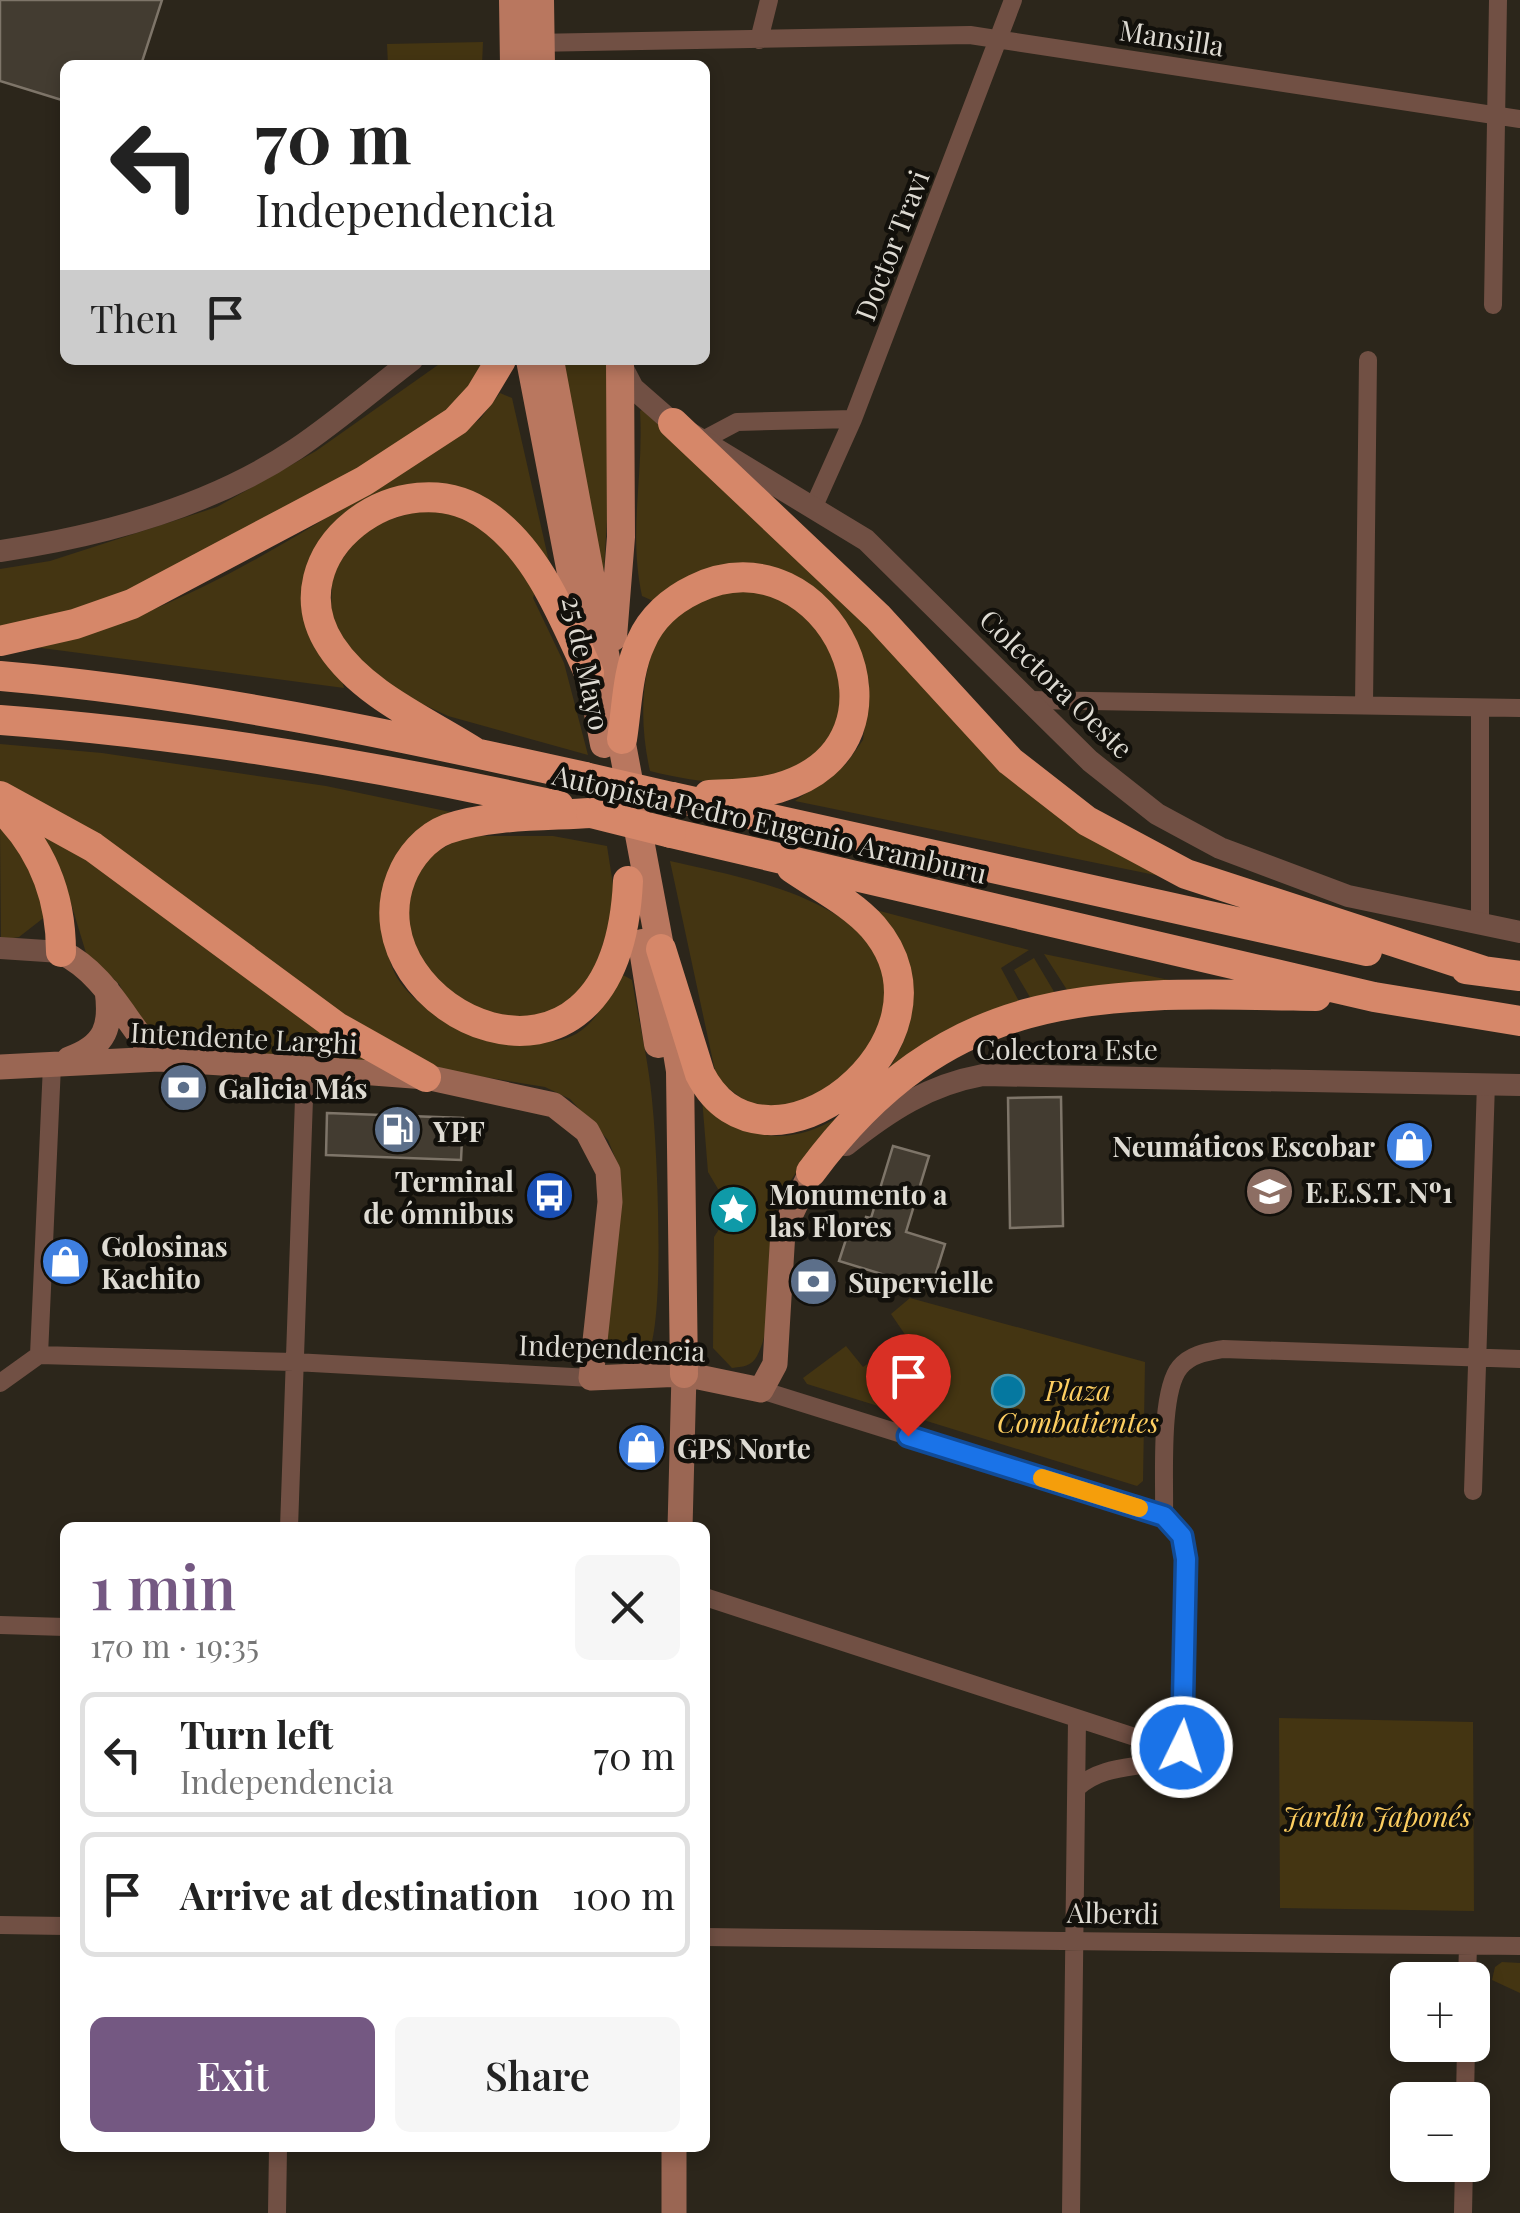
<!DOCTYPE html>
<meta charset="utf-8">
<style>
body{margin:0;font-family:"Playfair Display",serif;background:#f6f6f6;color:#222;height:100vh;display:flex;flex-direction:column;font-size:38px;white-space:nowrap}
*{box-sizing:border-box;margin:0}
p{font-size:32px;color:#767676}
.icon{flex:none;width:55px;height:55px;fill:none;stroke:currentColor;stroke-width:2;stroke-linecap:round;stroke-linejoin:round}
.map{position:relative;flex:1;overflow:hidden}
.drawer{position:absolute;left:60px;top:1522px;width:650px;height:630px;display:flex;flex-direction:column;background:#fff;border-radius:15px;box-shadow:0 5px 15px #0003}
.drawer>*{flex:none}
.guide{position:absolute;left:60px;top:60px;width:650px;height:305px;border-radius:15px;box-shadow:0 5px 15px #0003;background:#fff;color:#222;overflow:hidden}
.controls{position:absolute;left:1390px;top:1962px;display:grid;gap:20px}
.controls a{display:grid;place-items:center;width:100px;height:100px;border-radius:15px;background:#fff;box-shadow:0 5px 15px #0003;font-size:50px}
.pin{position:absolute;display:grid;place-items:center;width:85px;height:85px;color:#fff;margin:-102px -42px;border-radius:50% 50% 50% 0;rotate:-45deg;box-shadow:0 0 10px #0007}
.pin .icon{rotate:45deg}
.me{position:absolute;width:110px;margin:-55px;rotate:4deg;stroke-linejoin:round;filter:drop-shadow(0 0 8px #0008)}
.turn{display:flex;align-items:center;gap:35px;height:210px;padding:0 30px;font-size:45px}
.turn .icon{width:130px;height:130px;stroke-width:2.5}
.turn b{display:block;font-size:70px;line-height:85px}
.then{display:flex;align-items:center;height:95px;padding:0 30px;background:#0003;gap:20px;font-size:38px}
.round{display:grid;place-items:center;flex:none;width:105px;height:105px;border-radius:15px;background:#f6f6f6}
.summary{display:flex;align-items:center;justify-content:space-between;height:170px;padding:0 30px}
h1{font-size:60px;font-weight:600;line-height:75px;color:#745882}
.button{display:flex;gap:20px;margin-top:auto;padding:20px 30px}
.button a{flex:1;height:115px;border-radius:15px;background:#745882;color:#fff;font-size:40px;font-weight:600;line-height:115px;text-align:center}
.button a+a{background:#f6f6f6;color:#222}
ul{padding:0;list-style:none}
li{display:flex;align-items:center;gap:30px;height:125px;margin:0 20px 15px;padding:0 10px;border:5px solid #e0e0e0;border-radius:15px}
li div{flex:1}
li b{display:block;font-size:38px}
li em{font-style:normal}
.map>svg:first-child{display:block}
</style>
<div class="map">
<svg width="1520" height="2213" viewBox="0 0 1520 2213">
<rect width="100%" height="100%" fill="#2c261b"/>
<path fill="#443512" d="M483 42 482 65H388L387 44Z
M445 360H496L452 415 158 588 0 635V569L50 561 217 507 316 451Z
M561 360H606L612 438 604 569 599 575Z
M500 393 512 398 552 575 527 544 411 490 314 575 344 688 34 647C186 616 322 520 451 439L480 419Z
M645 408 824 577 1160 876 795 801 846 764 863 740 869 683 855 642 786 576 660 604 642 596C628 531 644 475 640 411Z
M435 505 482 523 537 585 533 598 564 663 588 755 448 716 399 693 348 658 331 615 332 573 365 528Z
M774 589 836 642 848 721C834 735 820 755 804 766 766 793 692 782 650 771 636 710 639 622 704 594 722 586 754 590 774 589Z
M0 744 102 753 326 786 460 814C423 838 425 845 410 885 403 903 391 924 389 943 381 1013 522 1064 576 1034 601 1019 606 995 623 975L632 980C639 1023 650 1067 653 1111 657 1151 666 1332 646 1357L623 1362 614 1357 604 1338 616 1160 608 1140 570 1099 545 1087 448 1071 395 1049 0 788Z
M0 825 24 848 46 916 19 937 1 940Z
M39 829 76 848 374 1061 207 1052 173 1047 154 1035 138 1020 119 984 86 953 61 870Z
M468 836H553L607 846 616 904 585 999 514 1024 441 995 400 929C417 873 411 860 468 836Z
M670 861C735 876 849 895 880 961 887 977 886 1004 888 1022L832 1093 759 1111 717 1080Z
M872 909 1029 950 1001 968 1022 1007C952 1053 814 1122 781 1199 760 1249 780 1312 757 1356 752 1366 742 1367 732 1368L713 1348 714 1237 731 1211 708 1172 702 1098C720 1113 737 1129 761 1134 832 1150 920 1063 911 992 907 960 888 935 872 909Z
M1044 954 1179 982 1069 993Z
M1034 958 1056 995 1034 1004 1014 970Z
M910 1298 1145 1362 1143 1481 1137 1486 807 1384 803 1378 846 1346 863 1367 906 1336 891 1314Z
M1279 1718 1473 1722 1474 1911 1280 1908Z
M1502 1962 1520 1963V1993L1492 1980 1495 1967Z"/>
<path fill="#0578a0" stroke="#4696af" stroke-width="2.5" d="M992 1391a16 16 0 1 1 32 0a16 16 0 1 1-32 0Z"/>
<path fill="#433c31" stroke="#7e7569" stroke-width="2.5" d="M0 0H162L141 65H65V101L0 81Z
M1061 1097 1063 1226 1010 1228 1008 1098Z
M327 1113 463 1118 461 1160 326 1155Z
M893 1146 929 1156 906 1232 945 1244 931 1289 839 1261 850 1227 861 1231 866 1217 871 1218Z"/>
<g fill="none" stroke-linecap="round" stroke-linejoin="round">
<path stroke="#715044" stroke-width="18" d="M759 40 769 0
M532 43 970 35 1520 119
M1493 305 1498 0
M705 439 737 422 853 419
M814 506 853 419 1013 0
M1029 700 1520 708
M1364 705 1368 360
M1480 708V923
M39 1355 294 1362 591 1378
M39 1355 52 1065
M0 1383 39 1355
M761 1390 1164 1516
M1473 1491 1486 1083
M289 1528 305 1070
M705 1597 1150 1742 1170 1741 1186 1731
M0 1625 65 1627
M1078 1787C1112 1757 1158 1775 1182 1747L1186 1559 1182 1536 1164 1516C1165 1481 1159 1392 1180 1367 1191 1354 1207 1352 1223 1349L1520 1359
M0 1925 65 1926
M705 1937 1520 1946
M1467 1980 1468 1946
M1465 2100 1466 2045
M277 2213 278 2148
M1071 2213 1077 1719
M1463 2213 1464 2165"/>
<path stroke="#715044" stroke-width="22" d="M620 363 633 388 673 423 866 540 1090 761 1157 814 1220 848 1348 896 1520 932
M0 551C102 536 209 507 296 449 336 422 373 390 412 360
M0 948 61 952
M846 1145C889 1111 928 1085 983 1075L1520 1085"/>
<path stroke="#9a6653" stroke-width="25" d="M61 952C107 974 125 1023 159 1059
M69 1059C106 1046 112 1026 107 990
M0 1067 159 1059 373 1073 426 1077 554 1105 587 1131 608 1171 610 1202 591 1378 684 1374 761 1390 775 1364 783 1231 811 1172
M680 1528 684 1374
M674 2148V2213"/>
<path stroke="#b9775f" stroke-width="28" d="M513 0 514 65
M540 0 541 65
M530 360 604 744
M550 360 664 968
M613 637 621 537 620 363
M642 943 658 1044
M670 1010 680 1071 684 1374"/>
<path stroke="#d68769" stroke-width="30" d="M673 423 878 617 1010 761 1087 821 1186 874 1487 972
M0 641 75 624 132 604 364 481 456 421 480 395 501 360
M0 676C198 693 391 734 585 777
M0 720C189 734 374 765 559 806
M622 739C627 708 627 671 641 642 651 618 672 600 695 589 827 525 932 744 778 788 757 794 732 794 709 795
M476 753C428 722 363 695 331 646 271 554 402 455 487 516 538 551 564 619 589 673
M0 796 93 847 337 1027 426 1077
M672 797 1367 951
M0 807C42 847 61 895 61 952
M591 813C545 816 491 814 447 829 426 837 409 857 401 878 349 1011 616 1141 628 881
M671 833 1374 997 1520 1021
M661 949 700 1074C764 1200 971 1040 873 927 852 903 818 886 792 868
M1466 969 1520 976
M811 1172C952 982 1102 992 1316 996"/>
<path stroke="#d68769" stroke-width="30" d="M585 777 672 797
M591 813 671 833"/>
</g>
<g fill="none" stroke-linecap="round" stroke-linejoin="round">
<defs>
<path id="route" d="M908 1436 1164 1516 1182 1536 1186 1559 1182 1747"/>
</defs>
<use href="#route" stroke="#114b97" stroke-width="25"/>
<use href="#route" stroke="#1a73e8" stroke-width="18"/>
<path stroke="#f59e0b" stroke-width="18" d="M1042 1478 1139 1508"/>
</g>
<defs>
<symbol id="bank-disc" viewBox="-11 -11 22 22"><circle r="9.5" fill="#5c6f8a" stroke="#12100b"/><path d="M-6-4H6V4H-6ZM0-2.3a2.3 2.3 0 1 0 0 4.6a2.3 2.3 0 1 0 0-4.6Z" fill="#fff"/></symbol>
<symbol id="fuel-disc" viewBox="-11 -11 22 22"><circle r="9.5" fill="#5c6f8a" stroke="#12100b"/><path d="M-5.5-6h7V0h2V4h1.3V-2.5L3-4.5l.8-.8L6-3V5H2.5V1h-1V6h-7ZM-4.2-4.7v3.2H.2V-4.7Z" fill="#fff"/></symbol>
<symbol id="shop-disc" viewBox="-11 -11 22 22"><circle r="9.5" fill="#3f7fe0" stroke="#12100b"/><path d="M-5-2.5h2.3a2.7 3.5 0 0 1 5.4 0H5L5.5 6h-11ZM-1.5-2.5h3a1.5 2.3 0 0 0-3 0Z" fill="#fff"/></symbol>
<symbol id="school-disc" viewBox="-11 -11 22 22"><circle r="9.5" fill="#8d6e63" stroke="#12100b"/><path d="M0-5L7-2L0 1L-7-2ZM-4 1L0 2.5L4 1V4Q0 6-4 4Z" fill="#fff"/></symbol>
<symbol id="bus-disc" viewBox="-11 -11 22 22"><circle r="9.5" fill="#1a4fb4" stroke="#12100b"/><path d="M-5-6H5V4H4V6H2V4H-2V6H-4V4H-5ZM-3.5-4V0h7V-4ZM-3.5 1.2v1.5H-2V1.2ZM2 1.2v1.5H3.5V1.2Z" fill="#fff"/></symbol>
<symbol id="sight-disc" viewBox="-11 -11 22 22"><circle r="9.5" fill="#0f9aa8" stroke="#12100b"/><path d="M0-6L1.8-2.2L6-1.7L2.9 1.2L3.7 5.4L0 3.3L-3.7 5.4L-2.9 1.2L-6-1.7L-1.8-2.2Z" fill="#fff"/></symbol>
</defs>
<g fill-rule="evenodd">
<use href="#bank-disc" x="156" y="1060" width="55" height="55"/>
<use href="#fuel-disc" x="370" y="1102" width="55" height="55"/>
<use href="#shop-disc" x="1382" y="1118" width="55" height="55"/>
<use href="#school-disc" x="1242" y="1164" width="55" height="55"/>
<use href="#bus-disc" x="522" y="1168" width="55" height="55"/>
<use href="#sight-disc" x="706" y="1182" width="55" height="55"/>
<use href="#shop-disc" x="38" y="1234" width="55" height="55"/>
<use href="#bank-disc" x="786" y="1254" width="55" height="55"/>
<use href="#shop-disc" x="614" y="1420" width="55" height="55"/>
</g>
<g text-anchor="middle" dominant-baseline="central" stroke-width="9" stroke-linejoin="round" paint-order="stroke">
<g font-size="28" fill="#dedbd3" stroke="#12100b">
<text transform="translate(1172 37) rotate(9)">Mansilla</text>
<text transform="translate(891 245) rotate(-69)">Doctor Travi</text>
<text transform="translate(587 663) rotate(78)">25 de Mayo</text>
<text transform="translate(1057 683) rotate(44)">Colectora Oeste</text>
<text transform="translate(770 823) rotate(13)">Autopista Pedro Eugenio Aramburu</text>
<text transform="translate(244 1037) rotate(3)">Intendente Larghi</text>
<text x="1067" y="1048">Colectora Este</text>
<text transform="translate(612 1347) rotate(2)">Independencia</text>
<text transform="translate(1113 1912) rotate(1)">Alberdi</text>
</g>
<g font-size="28" font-weight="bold" fill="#dedbd3" stroke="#12100b" text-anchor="start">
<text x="218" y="1087">Galicia Más</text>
<text x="433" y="1130">YPF</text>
<text x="1375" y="1145" text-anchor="end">Neumáticos Escobar</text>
<text x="514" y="1180" text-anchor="end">Terminal<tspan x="514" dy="32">de ómnibus</tspan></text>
<text x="1305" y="1191">E.E.S.T. Nº1</text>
<text x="769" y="1193">Monumento a<tspan x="769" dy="32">las Flores</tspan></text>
<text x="101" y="1245">Golosinas<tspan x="101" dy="32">Kachito</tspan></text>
<text x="848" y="1281">Supervielle</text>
<text x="677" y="1447">GPS Norte</text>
</g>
<g font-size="28" font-style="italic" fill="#fdce61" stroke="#12100b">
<text x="1078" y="1389">Plaza<tspan x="1078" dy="32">Combatientes</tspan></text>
<text x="1377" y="1815">Jardín Japonés</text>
</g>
</g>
</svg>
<div class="controls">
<a>+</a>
<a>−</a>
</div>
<div class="pin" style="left:908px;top:1436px;background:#d93025"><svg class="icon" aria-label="arrive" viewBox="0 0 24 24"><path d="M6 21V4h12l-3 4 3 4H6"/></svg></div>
<svg class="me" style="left:1182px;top:1747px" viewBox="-20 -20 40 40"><circle r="17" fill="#1a73e8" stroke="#fff" stroke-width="3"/><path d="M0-11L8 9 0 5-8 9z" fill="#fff"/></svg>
<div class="guide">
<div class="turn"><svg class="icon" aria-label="left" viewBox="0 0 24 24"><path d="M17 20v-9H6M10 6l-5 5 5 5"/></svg><div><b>70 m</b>Independencia</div></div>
<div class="then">Then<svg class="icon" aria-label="arrive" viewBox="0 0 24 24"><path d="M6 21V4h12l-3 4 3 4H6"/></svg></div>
</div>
<section class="drawer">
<div class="summary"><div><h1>1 min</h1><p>170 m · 19:35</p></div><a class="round"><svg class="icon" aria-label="close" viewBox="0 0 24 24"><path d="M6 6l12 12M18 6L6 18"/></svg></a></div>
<ul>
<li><svg class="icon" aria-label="left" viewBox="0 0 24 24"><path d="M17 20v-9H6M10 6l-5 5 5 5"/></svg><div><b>Turn left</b><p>Independencia</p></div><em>70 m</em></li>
<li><svg class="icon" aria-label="arrive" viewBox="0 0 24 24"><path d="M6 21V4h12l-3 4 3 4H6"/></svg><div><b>Arrive at destination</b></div><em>100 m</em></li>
</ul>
<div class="button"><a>Exit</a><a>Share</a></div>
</section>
</div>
